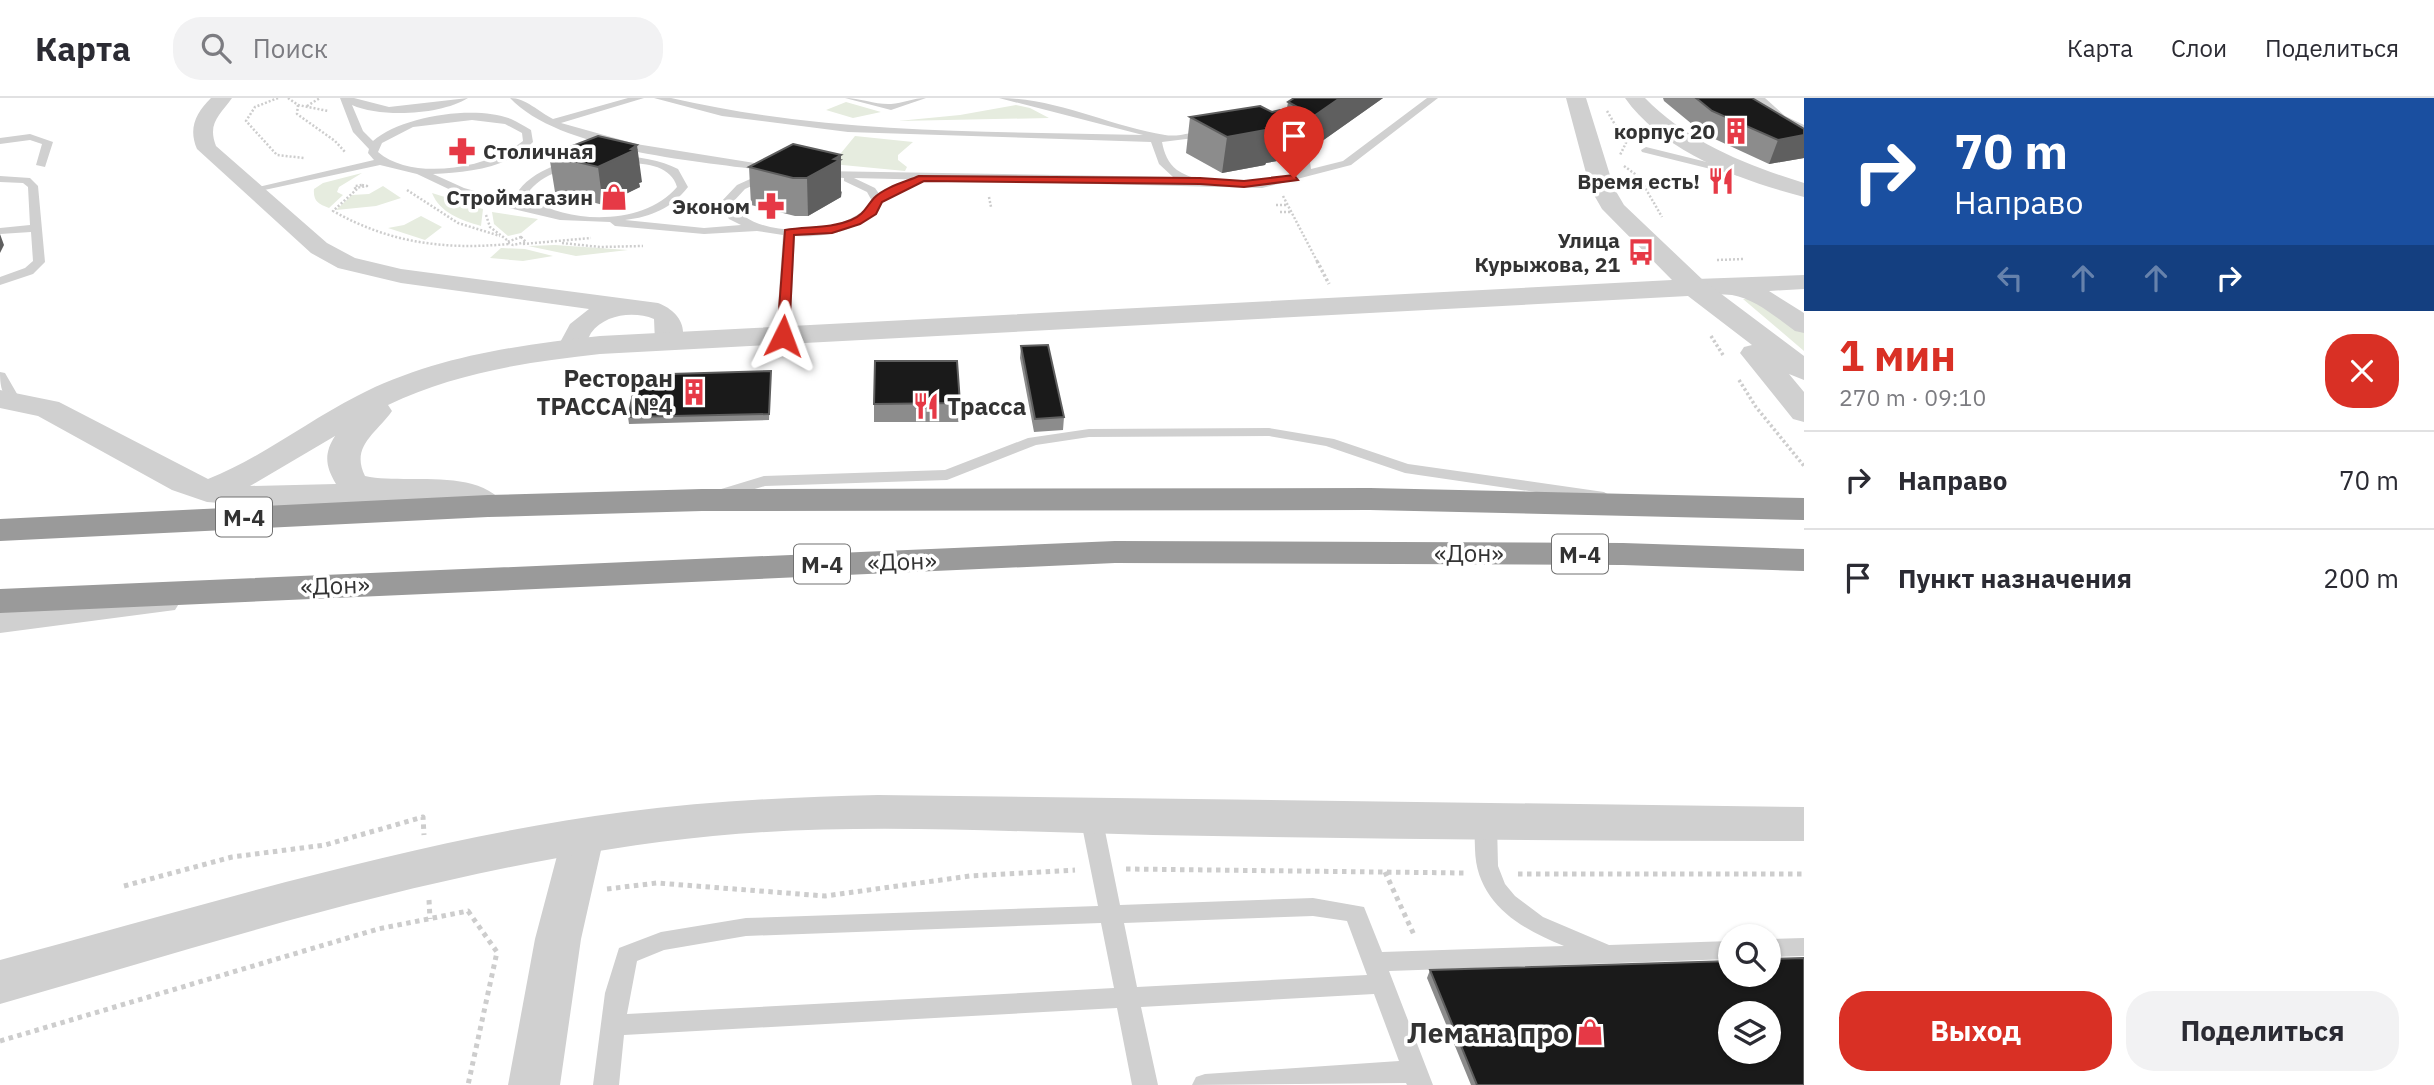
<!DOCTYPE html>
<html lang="ru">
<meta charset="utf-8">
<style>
body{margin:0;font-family:"IBM Plex Sans",sans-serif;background:#f2f2f3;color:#2b2b33;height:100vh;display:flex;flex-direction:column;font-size:26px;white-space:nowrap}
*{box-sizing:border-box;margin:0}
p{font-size:23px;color:#7c7c81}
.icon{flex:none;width:38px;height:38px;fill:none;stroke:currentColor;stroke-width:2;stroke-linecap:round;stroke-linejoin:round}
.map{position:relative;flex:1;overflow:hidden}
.drawer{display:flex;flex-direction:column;background:#fff;width:630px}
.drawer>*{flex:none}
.top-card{background:#1a4fa0;color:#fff;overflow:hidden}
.fabs{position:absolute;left:1718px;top:826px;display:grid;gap:14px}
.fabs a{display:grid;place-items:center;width:63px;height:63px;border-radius:50%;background:#fff;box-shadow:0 2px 5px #0004;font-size:35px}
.pin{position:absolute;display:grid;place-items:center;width:60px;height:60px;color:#fff;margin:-72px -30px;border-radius:50% 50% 50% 0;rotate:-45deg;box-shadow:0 0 7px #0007}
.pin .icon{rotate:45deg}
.me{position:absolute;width:77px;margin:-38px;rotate:3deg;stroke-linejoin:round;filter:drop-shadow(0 0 5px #0008)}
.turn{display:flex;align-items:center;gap:24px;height:147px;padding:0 35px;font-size:32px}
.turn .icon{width:91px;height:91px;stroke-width:2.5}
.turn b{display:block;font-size:49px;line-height:60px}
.lanes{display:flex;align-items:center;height:66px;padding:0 35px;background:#0003;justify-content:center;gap:35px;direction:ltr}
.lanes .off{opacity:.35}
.round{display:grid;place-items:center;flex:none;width:74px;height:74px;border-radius:28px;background:#f2f2f3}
.headline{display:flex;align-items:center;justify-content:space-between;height:119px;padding:0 35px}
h1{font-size:42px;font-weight:700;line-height:52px;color:#d93025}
.button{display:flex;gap:14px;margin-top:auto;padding:14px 35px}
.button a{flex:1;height:80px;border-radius:28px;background:#d93025;color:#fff;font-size:28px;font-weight:700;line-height:80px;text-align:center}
.button a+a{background:#f2f2f3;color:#2b2b33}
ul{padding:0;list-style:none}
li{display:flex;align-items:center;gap:21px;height:98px;padding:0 35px;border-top:2px solid #e1e1e2}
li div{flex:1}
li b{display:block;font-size:26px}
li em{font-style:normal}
header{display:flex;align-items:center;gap:42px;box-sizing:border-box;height:98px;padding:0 35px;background:#fff;border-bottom:2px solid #e1e1e2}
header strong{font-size:33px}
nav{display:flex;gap:38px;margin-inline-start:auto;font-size:24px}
.search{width:490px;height:63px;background:#f2f2f3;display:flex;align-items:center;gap:18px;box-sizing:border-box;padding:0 24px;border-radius:28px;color:#7c7c81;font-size:26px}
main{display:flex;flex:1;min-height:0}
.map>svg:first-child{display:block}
</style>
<header>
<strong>Карта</strong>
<div class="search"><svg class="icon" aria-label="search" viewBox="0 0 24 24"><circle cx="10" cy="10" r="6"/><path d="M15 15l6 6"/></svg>Поиск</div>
<nav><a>Карта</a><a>Слои</a><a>Поделиться</a></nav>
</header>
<main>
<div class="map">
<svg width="1804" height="987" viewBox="0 0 1804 987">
<rect width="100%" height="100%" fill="#fff"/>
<path fill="#e6ecdf" d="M846 4 881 14 853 20 826 12Z
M1016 7 1030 10 1049 20 898 23 960 17Z
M855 38 913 44 898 57V62L907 69 905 73 832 66Z
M362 75 339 89 337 94 343 97 329 110C318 106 313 103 314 91L323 85Z
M383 88 401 100 376 108 336 112 352 97 369 96Z
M432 95 483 111 481 128C461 122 440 115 432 95Z
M492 114 538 121 521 135 508 138 494 126Z
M421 118 442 129 425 142 388 130 404 127Z
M555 147 628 152 576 158 528 148Z
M501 150 525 151 553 158 523 163 490 160Z
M1754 200 1804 234V253L1743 201Z"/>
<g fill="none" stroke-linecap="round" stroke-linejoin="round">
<path stroke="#cdcdcd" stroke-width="2.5" stroke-dasharray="2 2" stroke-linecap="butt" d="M278 0 255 9 246 23 277 57 304 60
M288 0 298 7 328 13
M298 7 297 16 335 43 345 54
M307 8 320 0
M1607 13 1626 45 1620 57
M1624 68 1639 79 1662 119
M362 87 367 88 355 90V88Z
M357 91 333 113C390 145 444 152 509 146
M407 92 458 125 500 138
M1283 98 1318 165
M989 99 991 109
M1276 107H1288
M1280 114H1291
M486 117 490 129 507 142
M521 139 526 144 513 147 507 144Z
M562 145 600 149 643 148
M523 146 591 140
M1717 162 1744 161"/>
<path stroke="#cdcdcd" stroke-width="3.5" stroke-dasharray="2.5 2.5" stroke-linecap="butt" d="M1317 163 1329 186
M1711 238 1723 257
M1739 282 1756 309 1804 368"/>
<path stroke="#cdcdcd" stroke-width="5" stroke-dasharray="4.5 4.5" stroke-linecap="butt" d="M1126 771 1464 775
M1385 774 1415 839
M1518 776H1804
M124 788 232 759 325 747 423 719 424 737
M607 791 657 785 825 798 970 778 1075 772
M429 802 430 821
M0 943 378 831 468 813 497 854 468 987"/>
<path fill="#d0d0d0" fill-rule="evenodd" d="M340 0H354L389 9 468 0C441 17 381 20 352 7L363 33 373 43C402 18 475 7 511 21 518 24 524 28 531 32L533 44C509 70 467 75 433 76L464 90 524 107 520 103 519 92C549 53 636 49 678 71L688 89C672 110 651 119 625 122L704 130 741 127 729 121 720 105 737 87 768 73C698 63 560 53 510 0 526 0 539 14 553 21L628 0H644L561 25 636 46 779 69 780 71 774 74V78L745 91 732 105C753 144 850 138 872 103L867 94 844 83V80L816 78 815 76 820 73 1173 79 1159 66 1151 44 848 34 722 18 654 0H671C827 36 984 33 1143 37L999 0C1057 0 1109 28 1165 37 1180 40 1198 31 1214 33L1215 35 1210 38 1162 44C1164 55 1168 65 1177 72 1203 91 1273 87 1301 72L1300 60 1272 45V41H1280L1309 57 1311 71 1343 63 1427 0H1438L1351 67 1262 90 854 80 875 90 884 103C865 132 828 140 795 138L790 238 783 242 776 238 783 137 757 133 704 136 615 128 610 124 560 122 501 108 457 95 417 76 380 67 250 95V91L374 62 368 55 369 51 353 34ZM472 22 505 26 522 35 523 43C490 70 413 84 378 54L382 45 413 29ZM601 66C625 65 669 60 677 89 645 127 571 127 531 101L530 92C548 72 574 68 601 66Z
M845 0C860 0 877 7 891 6 903 5 913 0 926 0L891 12Z
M1754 0H1765L1785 18 1804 27V34L1779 22Z
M30 36 53 44 45 69 36 67 42 46 30 42 0 46V40Z
M1646 49 1747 74 1748 76 1743 79 1642 54 1641 52Z
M0 78 30 80 38 88 45 164 33 176 0 187V179L25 170 33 163 31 134 0 136V130L30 127 28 89 23 85 0 84Z
M0 274 5 275 20 301 18 304H8C1 293 0 286 0 274Z
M1269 330 1334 341 1408 366 1604 394 1612 399 1604 404 1405 375 1326 348 1269 338 1089 339 1036 347 947 382 765 388 714 403 706 398 708 395 764 378 945 372 1028 340 1089 331Z
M1091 710 1098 713 1102 718 1120 807 1313 800 1364 809 1382 854 1564 848C1520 831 1476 804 1475 751 1475 741 1473 729 1478 720L1486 717 1494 720 1497 725 1498 768 1505 786 1515 798 1543 819 1609 847 1731 843V861L1389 873 1433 987H1407L1406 985 1192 987 1196 979 1205 976 1399 963 1374 896 1141 909 1158 987H1132L1117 910 624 937 619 987H593L605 895 619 850 661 834 746 820 1098 808 1080 718 1084 713ZM1313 818 1347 823 1367 877 1137 889 1124 825ZM1101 825 1114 890 627 916 637 863 664 852 746 838Z
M1804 840V858L1769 859V841Z"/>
<path fill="#d0d0d0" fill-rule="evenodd" d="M232 0C220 17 207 25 216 48L327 145 355 160 401 171 658 205C677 212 691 230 678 250H658L655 244 654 221C634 213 605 216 591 235 587 242 585 249 581 256H561L557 250 570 226 589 211 401 185 338 170 311 155 197 51C188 30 196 15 211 0Z
M1625 0H1645C1688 44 1746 67 1804 85V99C1742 83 1663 54 1625 0Z
M1804 177V191L1769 193 1804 215V235L1795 233C1776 219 1755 201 1732 197 1717 195 1702 198 1687 194L1683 189 1687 184 1696 181Z
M583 723 598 728 604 739 581 841 560 987H508L535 841 562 739 568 728Z"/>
<path fill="#d0d0d0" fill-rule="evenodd" d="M1566 0H1586L1614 90 1624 107 1704 183 1804 258V282L1789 276 1804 294V324L1793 321 1740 255 1744 249 1752 247 1688 198 600 256C526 264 455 275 388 307L392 313C377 335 350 348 365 378 406 387 478 368 506 408L501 416 488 419 475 416 446 402 283 410 207 404 172 392 38 318 0 310V292L59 304 208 381C261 360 306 324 357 298 432 259 517 247 600 238L1672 182 1602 111 1590 90ZM335 338C324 355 325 368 336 386L250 388Z
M161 492 175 496 180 504 175 512 0 535V511Z
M878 697 1804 709V743C1587 743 1370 741 1153 737 1007 734 859 724 713 738 469 762 235 838 0 906V862C206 807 412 742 624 714 709 703 793 699 878 697Z"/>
<path fill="#9a9a9a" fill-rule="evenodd" d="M1370 390 1804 400V422L1370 412 702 413 488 419 0 443V421L488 397 702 391Z
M1115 443 1623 445 1804 451V473L1623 467 1115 465 0 515V491Z"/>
</g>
<path fill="#8c8c8c" d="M1294 0H1383L1308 53 1297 47 1294 60 1266 65 1265 67 1222 75 1186 55 1190 19 1272 14 1286 16 1288 4Z
M1663 0H1752L1804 60 1769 66 1704 36 1664 3Z
M598 38 642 84 639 85 640 89 603 107 555 94 549 57Z
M793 46 842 94 841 99 808 118H795L751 107 749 69Z
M1021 248 1064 319 1063 332 1034 334 1020 260Z
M771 273 769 322 629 326 628 319Z
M960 305V324H874V306Z
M1430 872 1804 987H1471L1427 880Z"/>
<path fill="#5f5f5f" d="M1340 0H1383L1308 53 1314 18Z
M1300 24 1294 60 1266 65 1265 67 1222 75 1227 39Z
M1804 37V60L1769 66 1778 42Z
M637 47 642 84 639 85 640 89 603 107 598 69Z
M841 57V99L808 118 807 80Z
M0 136 4 147 0 155Z"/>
<path fill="#1a1a1a" stroke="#5f5f5f" stroke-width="2" fill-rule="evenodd" d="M1294 0H1340L1314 18 1288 4Z
M1696 0H1752L1804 31V37L1778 42 1712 13Z
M1260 8 1272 14 1280 12 1300 24 1268 30 1271 31 1227 39 1190 19Z
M598 38 637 47 631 51 635 52 598 69 549 57Z
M793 46 841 57 834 61 840 62 807 80H793L749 69Z
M1048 247 1064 319 1035 321 1021 248Z
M875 263H957L960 305 874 306Z
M771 273 769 316 628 319 637 277Z
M1804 860V987H1477L1430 872 1731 863V877H1769V861ZM1731 915H1769V954H1731Z"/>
<path fill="#d93025" stroke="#8d1f18" stroke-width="2" d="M1294 77 1298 82 1244 89 1200 86 924 83 882 104 876 116 860 126 832 135 794 137 789 238 783 241 777 238 785 132C807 128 830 131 851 122 864 117 866 109 874 100 885 89 905 84 919 78L1200 80 1244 83Z"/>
<defs>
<symbol id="building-bare" viewBox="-9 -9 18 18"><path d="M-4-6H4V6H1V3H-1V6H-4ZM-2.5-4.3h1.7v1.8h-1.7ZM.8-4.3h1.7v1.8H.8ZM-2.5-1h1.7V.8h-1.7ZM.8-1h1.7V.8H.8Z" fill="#e63946" stroke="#fff" stroke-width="2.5" paint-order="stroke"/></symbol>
<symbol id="pharmacy-bare" viewBox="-9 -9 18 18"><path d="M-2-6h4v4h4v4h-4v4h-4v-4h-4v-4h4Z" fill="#e63946" stroke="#fff" stroke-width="2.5" paint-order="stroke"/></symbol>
<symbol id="restaurant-bare" viewBox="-9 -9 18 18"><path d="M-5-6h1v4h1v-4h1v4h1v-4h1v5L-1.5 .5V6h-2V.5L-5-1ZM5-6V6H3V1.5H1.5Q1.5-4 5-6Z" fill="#e63946" stroke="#fff" stroke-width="2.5" paint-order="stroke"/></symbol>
<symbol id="shop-bare" viewBox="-9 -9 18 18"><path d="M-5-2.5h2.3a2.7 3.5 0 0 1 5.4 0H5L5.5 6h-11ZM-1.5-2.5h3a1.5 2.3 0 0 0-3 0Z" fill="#e63946" stroke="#fff" stroke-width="2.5" paint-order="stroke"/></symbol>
<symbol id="bus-bare" viewBox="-9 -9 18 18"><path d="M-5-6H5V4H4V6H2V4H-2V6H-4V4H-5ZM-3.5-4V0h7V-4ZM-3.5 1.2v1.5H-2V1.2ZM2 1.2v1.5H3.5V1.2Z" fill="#e63946" stroke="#fff" stroke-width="2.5" paint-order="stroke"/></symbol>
</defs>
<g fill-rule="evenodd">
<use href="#building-bare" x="1717" y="14" width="38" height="38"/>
<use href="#pharmacy-bare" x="443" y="34" width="38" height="38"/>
<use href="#restaurant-bare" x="1702" y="64" width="38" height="38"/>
<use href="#shop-bare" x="595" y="80" width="38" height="38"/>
<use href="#pharmacy-bare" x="752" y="89" width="38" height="38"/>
<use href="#bus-bare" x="1622" y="135" width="38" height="38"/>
<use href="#building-bare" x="675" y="275" width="38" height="38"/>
<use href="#restaurant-bare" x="907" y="289" width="38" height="38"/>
<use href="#shop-bare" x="1571" y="915" width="38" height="38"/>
</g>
<g text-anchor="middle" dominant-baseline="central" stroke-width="7" stroke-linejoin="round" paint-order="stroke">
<g font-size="21" font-weight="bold" fill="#333" stroke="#fff" text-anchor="end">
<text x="1715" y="33">корпус 20</text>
<text x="483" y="53" text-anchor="start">Столичная</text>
<text x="1700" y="83">Время есть!</text>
<text x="593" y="99">Строймагазин</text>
<text x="750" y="108">Эконом</text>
<text x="1620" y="142">Улица<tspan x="1620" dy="24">Курыжова, 21</tspan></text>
</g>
<g fill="#fff" stroke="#707070" stroke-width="2">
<rect x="216" y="399.5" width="56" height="39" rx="5"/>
<rect x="1552" y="436.5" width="56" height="39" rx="5"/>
<rect x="794" y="446.5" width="56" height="39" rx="5"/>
</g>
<g font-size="23" font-weight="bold" fill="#333">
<text x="244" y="419">М-4</text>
<text x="1580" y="456">М-4</text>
<text x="822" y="466">М-4</text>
</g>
<g font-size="24" font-weight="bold" fill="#333" stroke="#fff" text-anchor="end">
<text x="673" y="280">Ресторан<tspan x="673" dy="28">ТРАССА №4</tspan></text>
<text x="947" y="308" text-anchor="start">Трасса</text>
</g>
<g font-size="24" fill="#333" stroke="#fff">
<text x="1469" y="455">«Дон»</text>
<text transform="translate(902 463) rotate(-2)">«Дон»</text>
<text transform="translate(335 487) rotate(-2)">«Дон»</text>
</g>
<g font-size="28" font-weight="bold" fill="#333" stroke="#fff" text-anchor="end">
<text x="1569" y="934">Лемана про</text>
</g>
</g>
</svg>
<div class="fabs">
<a><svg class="icon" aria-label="search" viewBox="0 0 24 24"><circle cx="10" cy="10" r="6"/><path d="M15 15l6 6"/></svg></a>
<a><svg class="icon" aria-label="layers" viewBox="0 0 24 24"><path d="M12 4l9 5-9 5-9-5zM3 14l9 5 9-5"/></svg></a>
</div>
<div class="pin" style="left:1294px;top:80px;background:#d93025"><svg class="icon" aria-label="arrive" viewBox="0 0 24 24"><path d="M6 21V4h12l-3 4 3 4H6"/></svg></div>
<svg class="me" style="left:783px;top:238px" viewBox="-20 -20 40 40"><path d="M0-17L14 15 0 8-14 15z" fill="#d93025" stroke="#fff" stroke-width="4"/></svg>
</div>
<section class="drawer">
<div class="top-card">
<div class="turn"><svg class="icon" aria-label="right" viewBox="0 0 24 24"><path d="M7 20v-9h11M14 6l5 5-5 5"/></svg><div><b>70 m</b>Направо</div></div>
<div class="lanes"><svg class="icon off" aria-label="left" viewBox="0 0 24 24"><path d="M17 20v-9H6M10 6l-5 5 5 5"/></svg><svg class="icon off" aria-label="ahead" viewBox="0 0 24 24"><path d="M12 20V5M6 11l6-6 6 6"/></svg><svg class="icon off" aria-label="ahead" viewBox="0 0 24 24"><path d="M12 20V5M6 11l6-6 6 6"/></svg><svg class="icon" aria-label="right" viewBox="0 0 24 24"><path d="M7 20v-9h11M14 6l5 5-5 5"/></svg></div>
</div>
<div class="headline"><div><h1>1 мин</h1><p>270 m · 09:10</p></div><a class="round" style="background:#d93025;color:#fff"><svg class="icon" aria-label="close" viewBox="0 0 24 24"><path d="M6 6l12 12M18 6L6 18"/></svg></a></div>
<ul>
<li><svg class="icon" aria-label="right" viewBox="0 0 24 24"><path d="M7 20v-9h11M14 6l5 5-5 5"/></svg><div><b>Направо</b></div><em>70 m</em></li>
<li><svg class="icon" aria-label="arrive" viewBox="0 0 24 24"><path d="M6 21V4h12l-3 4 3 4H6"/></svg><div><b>Пункт назначения</b></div><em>200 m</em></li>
</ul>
<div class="button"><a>Выход</a><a>Поделиться</a></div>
</section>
</main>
